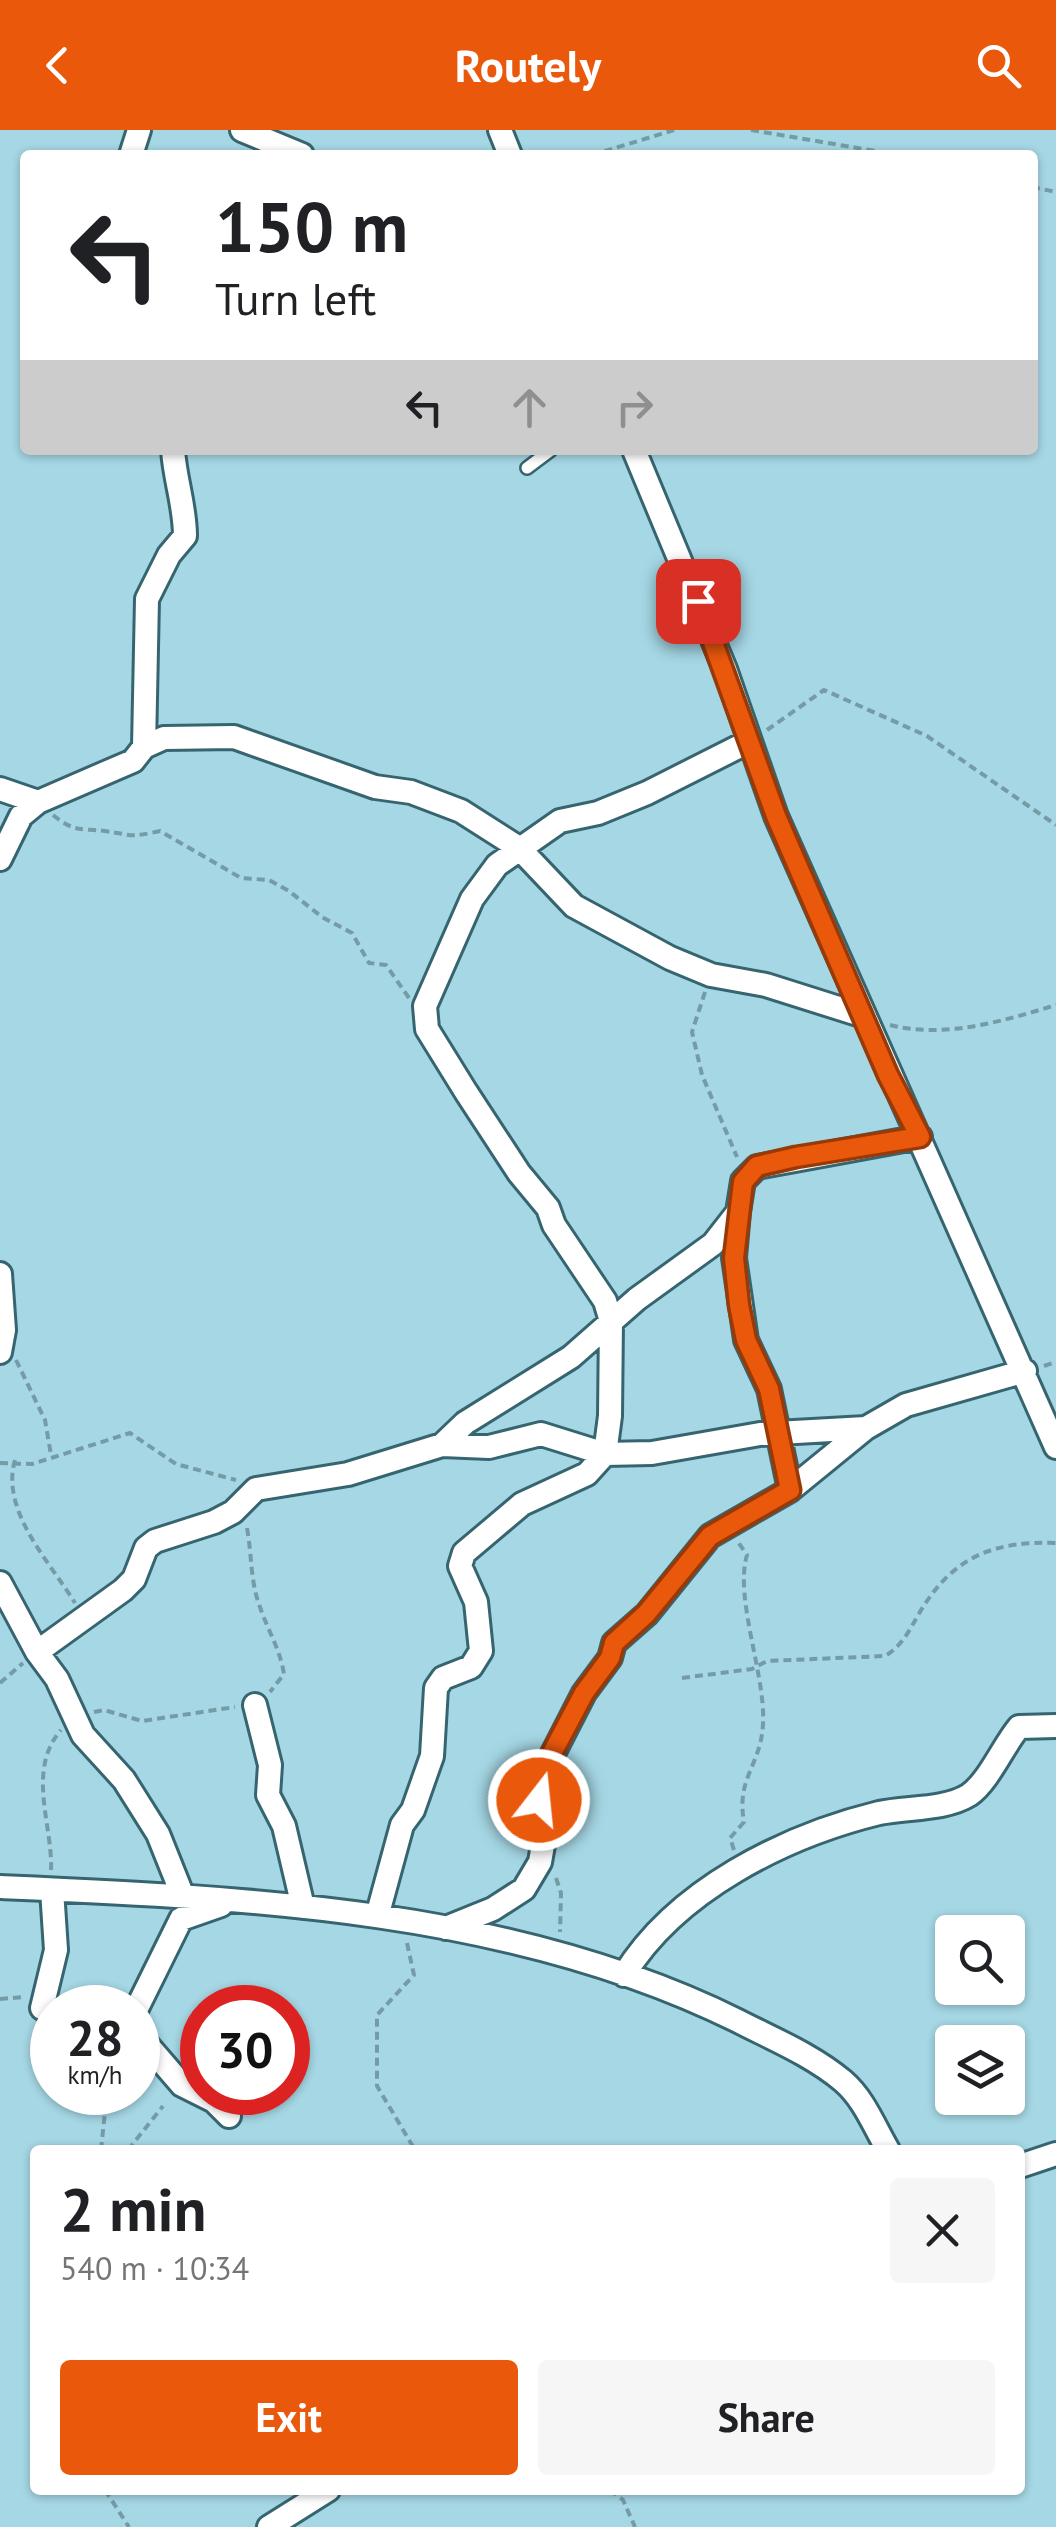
<!DOCTYPE html>
<meta charset="utf-8">
<style>
body{margin:0;font-family:"PT Sans",sans-serif;background:#f6f6f6;color:#202124;height:100vh;display:flex;flex-direction:column;font-size:38px;white-space:nowrap}
*{box-sizing:border-box;margin:0}
p{font-size:32px;color:#757577}
.icon{flex:none;width:55px;height:55px;fill:none;stroke:currentColor;stroke-width:2;stroke-linecap:round;stroke-linejoin:round}
.map{position:relative;flex:1;overflow:hidden}
.side{position:absolute;left:30px;top:2015px;width:995px;height:350px;display:flex;flex-direction:column;background:#fff;border-radius:10px;box-shadow:0 2px 8px #0004}
.side>*{flex:none}
.hud{position:absolute;left:20px;top:20px;width:1018px;height:305px;border-radius:10px;box-shadow:0 2px 8px #0004;background:#fff;color:#202124;overflow:hidden}
.controls{position:absolute;left:935px;top:1785px;display:grid;gap:20px}
.controls a{display:grid;place-items:center;width:90px;height:90px;border-radius:10px;background:#fff;box-shadow:0 2px 8px #0004;font-size:50px}
.speed{position:absolute;left:30px;top:1855px;display:flex;gap:20px;font-size:50px;font-weight:700;text-align:center}
.speed>*{display:grid;place-content:center;width:130px;height:130px;border-radius:50%;background:#fff;box-shadow:0 2px 8px #0004;line-height:1}
.speed small{font-size:25px;font-weight:400}
.speed .limit{border:15px solid #d22;background:#fff;color:#111}
.pin{position:absolute;display:grid;place-items:center;width:85px;height:85px;color:#fff;margin:-42px;border-radius:20px;box-shadow:0 5px 15px #0006}
.me{position:absolute;width:110px;margin:-55px;rotate:16deg;stroke-linejoin:round;filter:drop-shadow(0 0 8px #0008)}
.turn{display:flex;align-items:center;gap:35px;height:210px;padding:0 30px;font-size:45px}
.turn .icon{width:130px;height:130px;stroke-width:2.5}
.turn b{display:block;font-size:70px;line-height:85px}
.lanes{display:flex;align-items:center;height:95px;padding:0 30px;background:#0003;justify-content:center;gap:50px;direction:ltr}
.lanes .off{opacity:.35}
.round{display:grid;place-items:center;flex:none;width:105px;height:105px;border-radius:10px;background:#f6f6f6}
.head{display:flex;align-items:center;justify-content:space-between;height:170px;padding:0 30px}
h1{font-size:60px;font-weight:700;line-height:75px}
.primary-button{display:flex;gap:20px;margin-top:auto;padding:20px 30px}
.primary-button a{flex:1;height:115px;border-radius:10px;background:#ea580c;color:#fff;font-size:40px;font-weight:700;line-height:115px;text-align:center}
.primary-button a+a{background:#f6f6f6;color:#202124}
header{display:flex;justify-content:space-between;align-items:center;height:130px;padding:0 30px;background:#ea580c;color:#fff;font-size:45px;font-weight:700}
.map>svg:first-child{display:block}
</style>
<header><svg class="icon" aria-label="back" viewBox="0 0 24 24"><path d="M15 5l-7 7 7 7"/></svg>Routely<svg class="icon" aria-label="search" viewBox="0 0 24 24"><circle cx="10" cy="10" r="6"/><path d="M15 15l6 6"/></svg></header>
<div class="map">
<svg width="1056" height="2397" viewBox="0 0 1056 2397">
<rect width="100%" height="100%" fill="#a5d7e4"/>
<g fill="none" stroke-linecap="round" stroke-linejoin="round">
<defs>
<path id="service" d="M527 338 551 320"/>
<path id="minor" d="M242 0 302 25
M500 0 510 25
M131 25 139 0
M634 320 725 539 776 686 1056 1317
M144 617 147 469 169 425 185 406C185 376 175 350 173 320
M0 659 38 672
M0 729 21 686 38 672 133 631 144 617 164 608 234 607 375 657 411 662 461 681 519 718 574 776 670 828 711 845 766 855 864 886
M738 1082 734 1128 746 1210 769 1259 790 1360
M0 1144 4 1200 0 1222
M442 1315 489 1317 541 1304 605 1324 652 1323 760 1304 866 1298
M0 1453 37 1522 57 1549 83 1605 124 1650 158 1704 182 1764
M37 1522 123 1460 134 1449 146 1418 155 1411 214 1392 233 1382 256 1359 348 1344 442 1315 465 1293 571 1227 637 1169 713 1114 738 1082 743 1051 757 1037 920 1007
M255 1575 270 1635 268 1665 284 1696 303 1777
M0 1757C248 1768 512 1779 738 1891 773 1909 812 1925 843 1951 864 1969 874 1996 888 2020
M378 1783 402 1695 413 1680 432 1626 436 1558 443 1548 471 1537 481 1521 476 1472 460 1436 464 1423 522 1374 587 1344 605 1324 610 1286 611 1191 605 1171 554 1095 548 1078 519 1043 466 962 427 899 425 876 472 769 497 735 560 691 598 683 647 663 748 612
M446 1798 493 1779 524 1759 540 1732 543 1715 541 1647 584 1563 610 1528 614 1513 647 1484 710 1406 790 1360 866 1298 906 1275 1025 1241
M624 1845C676 1760 785 1706 879 1683 907 1677 945 1680 969 1665 989 1651 1003 1616 1019 1597L1056 1596
M42 1878 56 1820 52 1760
M137 1878 181 1789 221 1775
M138 1904 182 1955 214 1971 229 1986
M1020 2036 1056 2024
M269 2397 328 2360"/>
</defs>
<use href="#service" stroke="#366570" stroke-width="16"/>
<use href="#minor" stroke="#366570" stroke-width="28"/>
<path stroke="#759ca6" stroke-width="4" stroke-dasharray="8 5" stroke-linecap="butt" d="M751 0 899 25
M592 25 674 0
M1032 57 1056 62
M767 600 824 560 927 606 1056 695
M53 685C75 703 80 698 105 701 133 705 129 708 160 701L241 748 269 750 289 761 322 787 352 803 369 833 386 835 409 868
M705 862 692 902 702 945 737 1027
M890 895C945 909 1003 891 1056 875
M16 1230 45 1290 51 1325
M1044 1236 1056 1232
M15 1330C0 1381 50 1432 75 1473
M0 1333 32 1334 130 1303 176 1334 236 1350
M247 1398C252 1425 250 1451 260 1477 268 1501 280 1519 284 1544L270 1562
M682 1548 752 1539 767 1531 885 1526C905 1514 911 1496 923 1477 956 1425 996 1411 1056 1413
M0 1553 23 1533
M94 1582 104 1580 142 1591 235 1577
M734 1720 730 1708 744 1692C736 1647 761 1636 763 1594 766 1546 734 1468 747 1425L738 1412
M51 1740C53 1696 26 1640 61 1600
M556 1748 561 1763 560 1802
M407 1813 414 1845 377 1885V1956L415 2020
M0 1869 24 1867
M42 1898 39 1922 52 1950
M58 1962V1963
M101 2020 107 1962
M128 2020 163 1976
M105 2360 129 2397
M610 2360 623 2370 635 2397"/>
<use href="#service" stroke="#fff" stroke-width="11"/>
<use href="#minor" stroke="#fff" stroke-width="22"/>
</g>
<g fill="none" stroke-linecap="round" stroke-linejoin="round">
<defs>
<path id="route" d="M539 1670 549 1629 584 1563 610 1528 614 1513 646 1484 710 1406 790 1360 769 1259 746 1210 739 1175 734 1128 743 1052 757 1036 796 1027 920 1007 888 945 776 686 698 471"/>
</defs>
<use href="#route" stroke="#983908" stroke-width="25"/>
<use href="#route" stroke="#ea580c" stroke-width="18"/>
</g>
</svg>
<div class="controls">
<a><svg class="icon" aria-label="search" viewBox="0 0 24 24"><circle cx="10" cy="10" r="6"/><path d="M15 15l6 6"/></svg></a>
<a><svg class="icon" aria-label="layers" viewBox="0 0 24 24"><path d="M12 4l9 5-9 5-9-5zM3 14l9 5 9-5"/></svg></a>
</div>
<div class="speed"><div>28<small>km/h</small></div><div class="limit">30</div></div>
<div class="pin" style="left:698px;top:471px;background:#d93025"><svg class="icon" aria-label="arrive" viewBox="0 0 24 24"><path d="M6 21V4h12l-3 4 3 4H6"/></svg></div>
<svg class="me" style="left:539px;top:1670px" viewBox="-20 -20 40 40"><circle r="17" fill="#ea580c" stroke="#fff" stroke-width="3"/><path d="M0-11L8 9 0 5-8 9z" fill="#fff"/></svg>
<div class="hud">
<div class="turn"><svg class="icon" aria-label="left" viewBox="0 0 24 24"><path d="M17 20v-9H6M10 6l-5 5 5 5"/></svg><div><b>150 m</b>Turn left</div></div>
<div class="lanes"><svg class="icon" aria-label="left" viewBox="0 0 24 24"><path d="M17 20v-9H6M10 6l-5 5 5 5"/></svg><svg class="icon off" aria-label="ahead" viewBox="0 0 24 24"><path d="M12 20V5M6 11l6-6 6 6"/></svg><svg class="icon off" aria-label="right" viewBox="0 0 24 24"><path d="M7 20v-9h11M14 6l5 5-5 5"/></svg></div>
</div>
<section class="side">
<div class="head"><div><h1>2 min</h1><p>540 m · 10:34</p></div><a class="round"><svg class="icon" aria-label="close" viewBox="0 0 24 24"><path d="M6 6l12 12M18 6L6 18"/></svg></a></div>
<div class="primary-button"><a>Exit</a><a>Share</a></div>
</section>
</div>
